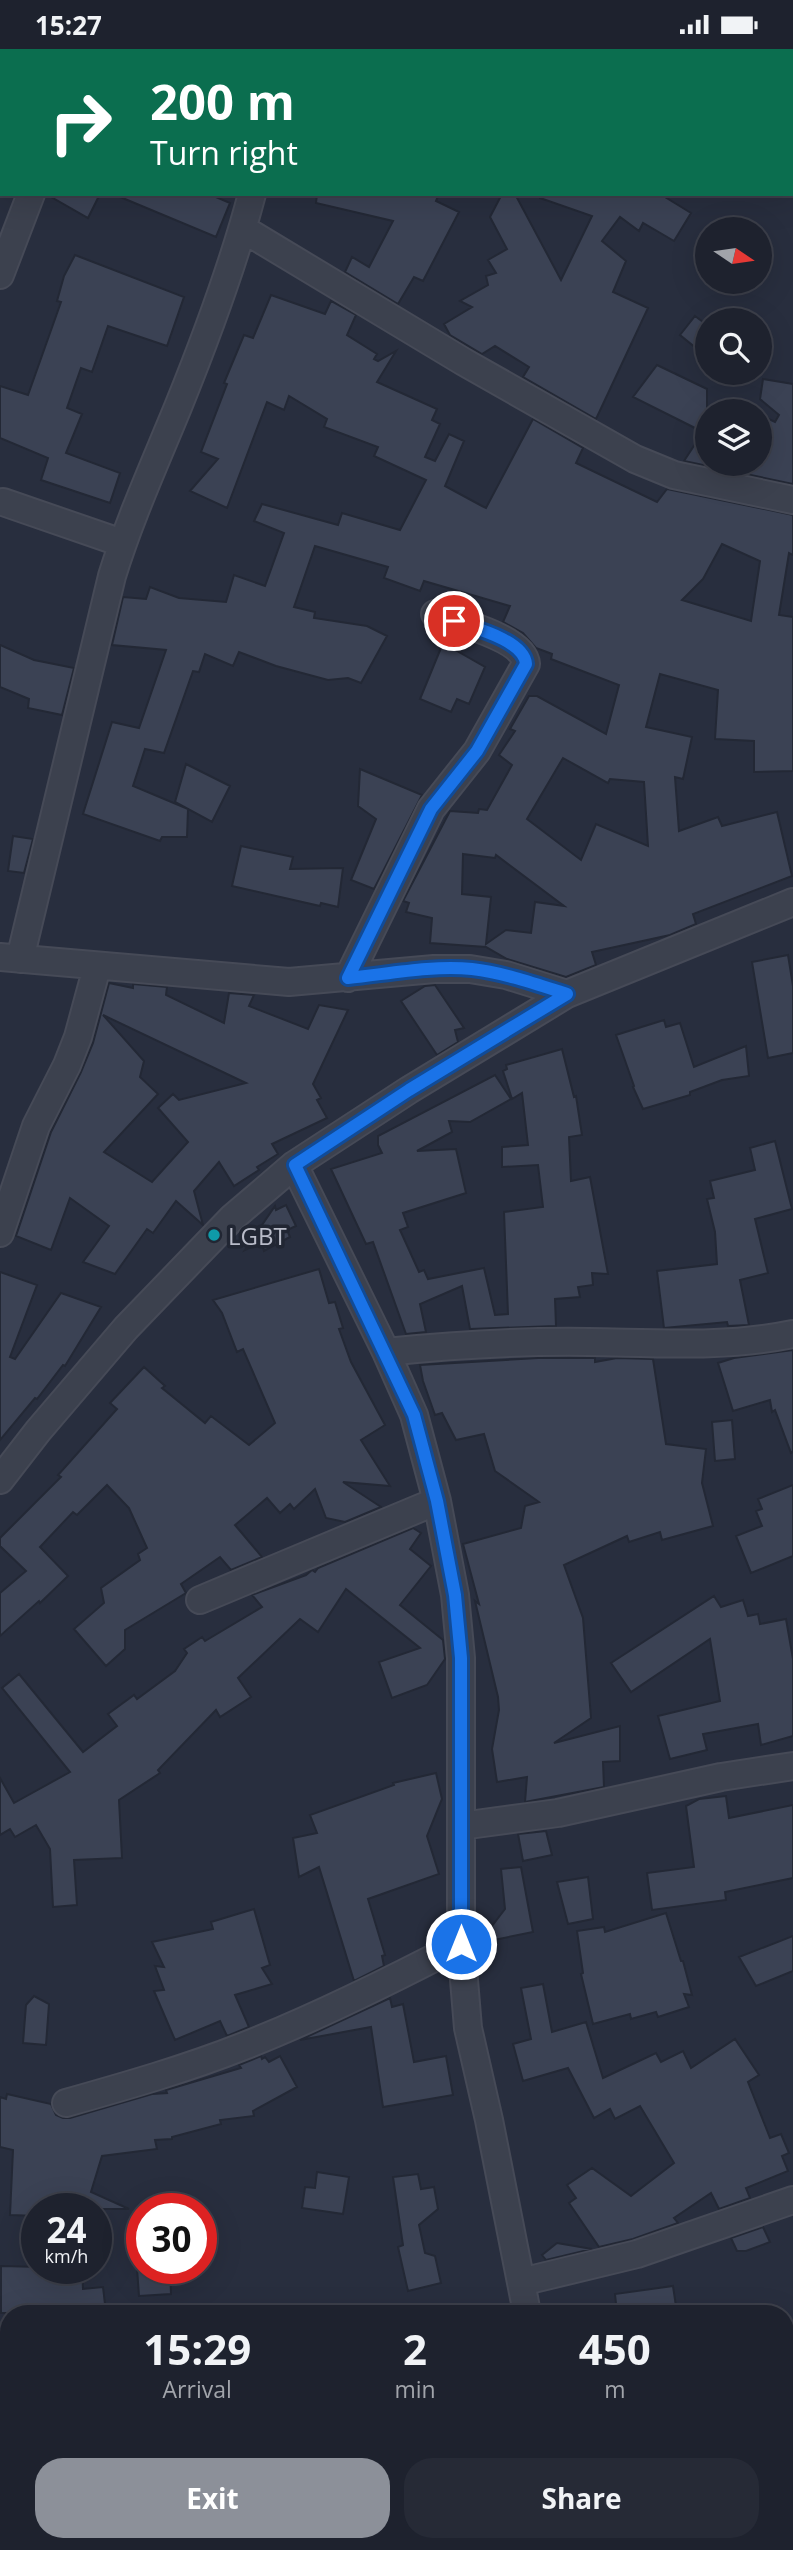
<!DOCTYPE html>
<style>
body{margin:0;font-family:"Open Sans",sans-serif;background:#262a36;color:#f1f3f6;height:100vh;display:flex;flex-direction:column;font-size:26px;white-space:nowrap}
*{box-sizing:border-box;margin:0}
p{font-size:23px;color:#a1a4aa}
.icon{flex:none;width:38px;height:38px;fill:none;stroke:currentColor;stroke-width:2;stroke-linecap:round;stroke-linejoin:round}
.map{position:relative;flex:1;overflow:hidden}
.sheet{position:absolute;left:0px;top:2256px;width:794px;height:247px;display:flex;flex-direction:column;background:#1e222e;border-radius:28px 28px 0 0;box-shadow:0 7px 28px #0002,0 0 0 2px #3c3f4a}
.sheet>*{flex:none}
.top-card{position:absolute;left:0px;top:0px;width:794px;height:147px;box-shadow:0 7px 28px #0002,0 0 0 2px #3c3f4a;background:#0b6e4f;color:#fff;overflow:hidden}
.needle{width:46px;rotate:103deg}
.buttons{position:absolute;left:695px;top:168px;display:grid;gap:14px}
.buttons a{display:grid;place-items:center;width:77px;height:77px;border-radius:50%;background:#1e222e;box-shadow:0 7px 28px #0002,0 0 0 2px #3c3f4a;font-size:35px}
.speed{position:absolute;left:21px;top:2144px;display:flex;gap:14px;font-size:35px;font-weight:700;text-align:center}
.speed>*{display:grid;place-content:center;width:91px;height:91px;border-radius:50%;background:#1e222e;box-shadow:0 7px 28px #0002,0 0 0 2px #3c3f4a;line-height:1}
.speed small{font-size:18px;font-weight:400}
.speed .limit{border:10px solid #d22;background:#fff;color:#111}
.pin{position:absolute;display:grid;place-items:center;width:60px;height:60px;color:#fff;margin:-30px;border:4px solid #fff;border-radius:50%;box-shadow:0 2px 7px #0007}
.me{position:absolute;width:77px;margin:-38px;rotate:0deg;stroke-linejoin:round;filter:drop-shadow(0 0 5px #0008)}
.turn{display:flex;align-items:center;gap:24px;height:147px;padding:0 35px;font-size:32px}
.turn .icon{width:91px;height:91px;stroke-width:2.5}
.turn b{display:block;font-size:49px;line-height:60px}
.eta{display:flex;justify-content:space-evenly;align-items:center;height:119px;text-align:center}
.eta b{font-size:42px;font-weight:700;line-height:49px}
.primary-button{display:flex;gap:14px;margin-top:auto;padding:14px 35px}
.primary-button a{flex:1;height:80px;border-radius:28px;background:#8c9099;color:#fff;font-size:28px;font-weight:700;line-height:80px;text-align:center}
.primary-button a+a{background:#262a36;color:#f1f3f6}
.status{display:flex;justify-content:space-between;align-items:center;height:49px;padding:0 35px;background:#1e222e;direction:ltr}
.status svg{height:19px;fill:currentColor}
.map>svg:first-child{display:block}
</style>
<div class="status"><b>15:27</b><svg viewBox="0 0 49 12"><path d="M0 12V9h3v3zM5 12V6h3v6zM10 12V3h3v9zM15 12V0h3v12zM26 1h20v11H26zM47 4h2v5h-2z"/></svg></div>
<div class="map">
<svg width="793" height="2501" viewBox="0 0 793 2501">
<rect width="100%" height="100%" fill="#282e3e"/>
<path fill="#3b4254" stroke="#232835" stroke-width="2" fill-rule="evenodd" d="M46 145H100L88 169Z
M113 145H209L230 154 216 188Z
M317 145H439L436 152 459 163 423 232 414 228 398 255 345 223 352 208 369 218 393 172 316 154Z
M502 145H515L561 231 592 167 540 149V145H660L691 164 674 192 643 174 639 182 620 168 602 192 626 212 613 243 648 259 596 370 523 328 529 318 495 297 482 305 450 286 444 275 472 258 460 252 488 236 486 227 496 224 488 211 507 200 490 168Z
M75 206 184 248 167 297 108 277 92 323 81 319 67 359 82 365 66 404 120 424 110 454 41 431 48 409 0 389V337L28 346 61 253 57 252 64 227Z
M271 246 325 265 331 252 356 266 347 286 377 305 374 310 378 312 396 302 377 333 437 360 432 371 440 375 425 408 435 412 449 385 464 392 445 437 482 457 486 459 533 370 583 399 576 414 657 453 667 440 793 466V506L789 504 779 566 793 568V722L754 723V692L715 690 718 641 660 625 646 678 692 688 683 730 675 728 679 782 718 768 722 777 777 763 792 827 693 865 696 875 670 886 592 903 596 916 566 928 507 910 486 898 430 894 432 869 406 863 409 854 403 852 450 762 478 764 479 760 487 761 512 716 499 706 515 682 510 680 529 647H537L606 685 619 636 551 610 552 605 536 599 523 584 503 573 510 557 424 532 420 542 384 529 388 518 315 497 294 558 315 563 314 569 367 577 387 587 361 634 348 629 328 631 276 617 239 603 233 617 205 605 199 623 193 622 164 704 145 700 133 737 188 760 187 788H162L160 792 83 765 112 673 139 679 166 601 112 596 123 548 146 550 150 538 179 549 226 553 234 526 265 537 284 484 254 472 262 455 338 476 342 464 400 481 426 431 374 407 378 398 324 378 327 370 289 347 284 361 267 353 227 459 190 442 218 410 201 403 227 335 224 334 244 286 253 289ZM722 495 760 512 751 572 682 551 703 530ZM563 709 608 734 610 730 644 733 648 797 596 775 581 811 527 770ZM463 805 495 809 496 806 564 857 535 853 531 884 506 881 486 895 491 848 462 845Z
M695 267 707 276V308L680 286Z
M657 316 707 340V415H760V366L775 373 779 366 760 350 763 330 793 335V435L684 412 703 383 633 348Z
M443 594 485 618 469 655 457 650 451 663 420 650Z
M0 596 34 611 74 619 62 666 28 659 29 650 0 638Z
M186 715 230 737 212 773 175 753Z
M360 720 422 746 374 840 351 831 376 770 358 757Z
M13 787 33 790 24 824 8 822Z
M241 797 293 808 290 820 343 819 338 858 321 854 320 857 232 837Z
M788 906 793 937V1004L768 1009 752 913Z
M109 934 133 939V935L167 938 166 946 224 974 229 944 254 946 249 957 308 980 319 956 348 961 313 1035 321 1049 317 1051 327 1069 272 1095 278 1105 257 1118 259 1121 234 1137 219 1113 194 1142 203 1176 176 1152 153 1184 147 1180 115 1225 83 1213 109 1177 70 1149 51 1201 16 1187 51 1083 81 1023 93 994ZM103 966 246 1034 179 1051 173 1045 158 1059 188 1093 152 1133 104 1103 158 1045 140 1028 144 1012Z
M435 936 464 979 455 981 458 993 437 1006 401 952 425 937Z
M664 971 666 978 680 974 694 1018 746 997 749 1027 722 1031 690 1043V1046L643 1060 633 1038 634 1037 616 986Z
M562 1000 574 1048 576 1047 582 1086 569 1088 571 1132 590 1128 608 1225 592 1224 593 1236 578 1238 580 1248 555 1250 556 1277 470 1280 462 1237 420 1255 426 1283 406 1285 373 1193 366 1195 331 1120 382 1104 378 1096V1087L495 1026 511 1050 470 1073 449 1072 452 1083 417 1102 456 1100 466 1144 403 1164 408 1178 400 1181 419 1223 424 1221 428 1230 484 1219 495 1266 508 1265 504 1163 543 1158 538 1116 502 1118V1098L528 1096 522 1044 512 1050 503 1022 507 1020 506 1016Z
M775 1092 792 1160 755 1170 768 1224 740 1231 749 1276 728 1277 727 1273 664 1279 657 1222 717 1215 715 1183 707 1150 714 1149 710 1132 755 1121 750 1099Z
M286 1156 296 1177 287 1181 290 1188 264 1202 262 1193 245 1201 275 1157 276 1161Z
M319 1220 329 1254 335 1253 343 1279 339 1280 351 1313 385 1376 361 1391 390 1437 343 1433 381 1458 345 1473 326 1469 315 1440 294 1460 290 1455 280 1464 267 1449 235 1476 262 1508 231 1521 220 1508 181 1535 186 1544 125 1581V1600L106 1617 74 1580 104 1554 101 1539 140 1511 138 1505 147 1499 129 1459 107 1436 77 1466 73 1463 40 1498 68 1527 40 1554 39 1552 0 1587V1544L26 1522 0 1497V1489L61 1428 58 1426 117 1360 110 1354 144 1318 165 1337 162 1339 205 1374 211 1367 249 1396 275 1374 243 1300 237 1303 222 1264 213 1251Z
M0 1223 37 1236 10 1308 15 1310 61 1244 101 1258 65 1317 63 1316 37 1350 35 1349 0 1391Z
M793 1301V1403L791 1404 775 1361 772 1363 770 1351 733 1362 718 1314 734 1309Z
M538 1309H595V1313L617 1309 653 1310 666 1395 706 1400 702 1434 713 1477 662 1491 660 1483 629 1493 627 1487 564 1516 583 1569 591 1669 554 1694 620 1677V1712L603 1713 604 1738 525 1753 527 1728 497 1733 492 1700 499 1661 498 1648 475 1552 479 1555 463 1495 521 1479 525 1457 539 1453 495 1422 484 1385 456 1391 442 1364 435 1366 423 1332 420 1316Z
M732 1371 735 1410 715 1412 712 1373Z
M793 1436V1507L751 1524 736 1487 762 1477 756 1462 762 1460 758 1450Z
M413 1479 421 1484 410 1500 431 1517 400 1556 443 1591 445 1610 427 1636 392 1649 379 1613 420 1599 346 1540 318 1583 300 1570 238 1629 251 1648 220 1668 216 1661 158 1721 160 1724 119 1751 122 1809 74 1811 77 1856 53 1858 50 1800 36 1776 15 1788 10 1780 0 1786V1729L14 1754 70 1723 2 1639 19 1625 83 1703 117 1677 108 1665 134 1646 137 1650 175 1622 187 1604 184 1600 202 1588 205 1592 262 1558 252 1546 306 1526 312 1521 315 1523 318 1519Z
M714 1547 721 1558 743 1551 748 1567 758 1565 760 1575 786 1570 793 1610V1687L761 1696 758 1675 703 1685 707 1701 670 1710 658 1667 720 1652 710 1590 631 1643 611 1614Z
M436 1724 442 1750 427 1787 439 1825 368 1850 385 1906 382 1907 384 1917 354 1932 319 1818 299 1828 293 1789 317 1784 310 1766 394 1736 393 1734Z
M726 1747 729 1769 793 1756V1829L725 1843 726 1851 652 1861 647 1824 694 1818 686 1757 699 1750Z
M546 1782 552 1806 523 1812 518 1785Z
M521 1818 533 1883 479 1894 505 1860 501 1820Z
M588 1828 593 1870 568 1875 557 1833Z
M254 1860 270 1916 262 1919 272 1935 235 1946 249 1978 227 1987 220 1972 175 1991 154 1942 164 1941 155 1917 164 1918 152 1893 213 1880 211 1873Z
M666 1864 681 1912H683L692 1946 684 1945 689 1958 658 1968 656 1963 631 1970 630 1965 593 1975 581 1925 583 1924 577 1882 604 1878 605 1883Z
M793 1887V1922L756 1937 739 1908Z
M543 1935 552 1983 586 1973 603 2029 656 2004 661 2013 683 2002 691 2019 735 1990 759 2026 748 2033 770 2089 781 2085 789 2104 782 2107 788 2122 746 2139 750 2149 719 2160 711 2144 674 2169 678 2174 633 2190 599 2198 569 2154 576 2149 567 2136 592 2119 631 2147 674 2114 640 2057 615 2070 610 2060 594 2069 568 2019 523 2032 513 1995 531 1990 521 1939Z
M34 1947 49 1955 46 1996 23 1994 26 1956Z
M390 1949 392 1958 403 1955 414 2013 446 2007 453 2046 383 2058 371 1978 300 1991Z
M261 2007 262 2010 265 2008 269 2013 280 2007 297 2038 253 2062 254 2067 220 2071 221 2075 172 2088V2090L155 2091 157 2100 102 2107 91 2143 129 2160H37V2167L10 2166 13 2101 0 2098V2048L6 2050 7 2045 51 2055 56 2066 63 2069H70L152 2045 167 2044 166 2041 241 2019 239 2016Z
M317 2123 349 2128 343 2165 302 2159 305 2138 315 2139Z
M418 2125 421 2140 434 2138 438 2160 419 2176 425 2204 435 2207 441 2234 408 2242 398 2198 403 2196 393 2128Z
M763 2178 770 2193 746 2202H737L731 2189Z
M557 2194 592 2200 546 2211 542 2206Z
M1 2217 82 2219 83 2240 103 2238 106 2264H1Z
M137 2219H170L171 2245 139 2247Z
M673 2237 677 2264H617L615 2245Z"/>
<g fill="none" stroke-linecap="round" stroke-linejoin="round">
<defs>
<path id="minor" d="M718 0 720 2
M85 2 86 0
M284 2V0
M243 180 464 313 635 410 674 426 793 451
M0 226 31 145
M3 453 122 494
M0 908 289 933 434 920H470L506 926 567 945
M20 910 112 527C130 469 155 414 178 358 206 289 233 217 252 145
M348 929 431 760 477 702 526 615C524 589 457 573 435 565
M294 1116 386 1303 414 1366 437 1452 455 1546 461 1609V1895L468 1979 489 2071 527 2264
M0 1184 36 1077 67 1016 78 988 97 918
M386 1303C453 1296 521 1292 589 1293 658 1294 725 1299 793 1285
M0 1431 38 1382 126 1279 232 1169 294 1116 409 1041 567 945 793 853
M200 1551 437 1452
M461 1777 558 1764 721 1728 793 1717
M66 2054C126 2037 186 2020 244 1997 318 1968 390 1932 461 1895
M521 2233 637 2205 793 2151
M786 2336 793 2335
M0 2438 9 2434
M575 2494 576 2501"/>
</defs>
<use href="#minor" stroke="#464a57" stroke-width="30"/>
<use href="#minor" stroke="#3c414e" stroke-width="26"/>
</g>
<g fill="none" stroke-linecap="round" stroke-linejoin="round">
<defs>
<path id="route" d="M454 572C474 579 524 591 526 615L477 702 431 760 348 929C388 925 432 916 472 920 505 924 536 935 567 945L409 1041 295 1116 414 1366 437 1452 455 1546 461 1609V1895"/>
</defs>
<use href="#route" stroke="#114b97" stroke-width="18"/>
<use href="#route" stroke="#1a73e8" stroke-width="12"/>
</g>
<circle fill="#0f9aa8" stroke="#212633" stroke-width="2.5" cx="214" cy="1186" r="7"/>
<g text-anchor="middle" dominant-baseline="central" stroke-width="7" stroke-linejoin="round" paint-order="stroke">
<g font-size="24" fill="#b9bcc9" stroke="#212633" text-anchor="start">
<text x="228" y="1186">LGBT</text>
</g>
</g>
</svg>
<div class="buttons">
<a><svg class="needle" viewBox="-14 -14 28 28"><path d="M0-13l5 13h-10z" fill="#e53935"/><path d="M0 13l5-13h-10z" fill="#a1a4aa"/></svg></a>
<a><svg class="icon" aria-label="search" viewBox="0 0 24 24"><circle cx="10" cy="10" r="6"/><path d="M15 15l6 6"/></svg></a>
<a><svg class="icon" aria-label="layers" viewBox="0 0 24 24"><path d="M12 4l9 5-9 5-9-5zM3 14l9 5 9-5"/></svg></a>
</div>
<div class="speed"><div>24<small>km/h</small></div><div class="limit">30</div></div>
<div class="pin" style="left:454px;top:572px;background:#d93025"><svg class="icon" aria-label="arrive" viewBox="0 0 24 24"><path d="M6 21V4h12l-3 4 3 4H6"/></svg></div>
<svg class="me" style="left:461px;top:1895px" viewBox="-20 -20 40 40"><circle r="17" fill="#1a73e8" stroke="#fff" stroke-width="3"/><path d="M0-11L8 9 0 5-8 9z" fill="#fff"/></svg>
<div class="top-card">
<div class="turn"><svg class="icon" aria-label="right" viewBox="0 0 24 24"><path d="M7 20v-9h11M14 6l5 5-5 5"/></svg><div><b>200 m</b>Turn right</div></div>
</div>
<section class="sheet">
<div class="eta">
<div><b>15:29</b><p>Arrival</p></div>
<div><b>2</b><p>min</p></div>
<div><b>450</b><p>m</p></div>
</div>
<div class="primary-button"><a>Exit</a><a>Share</a></div>
</section>
</div>
